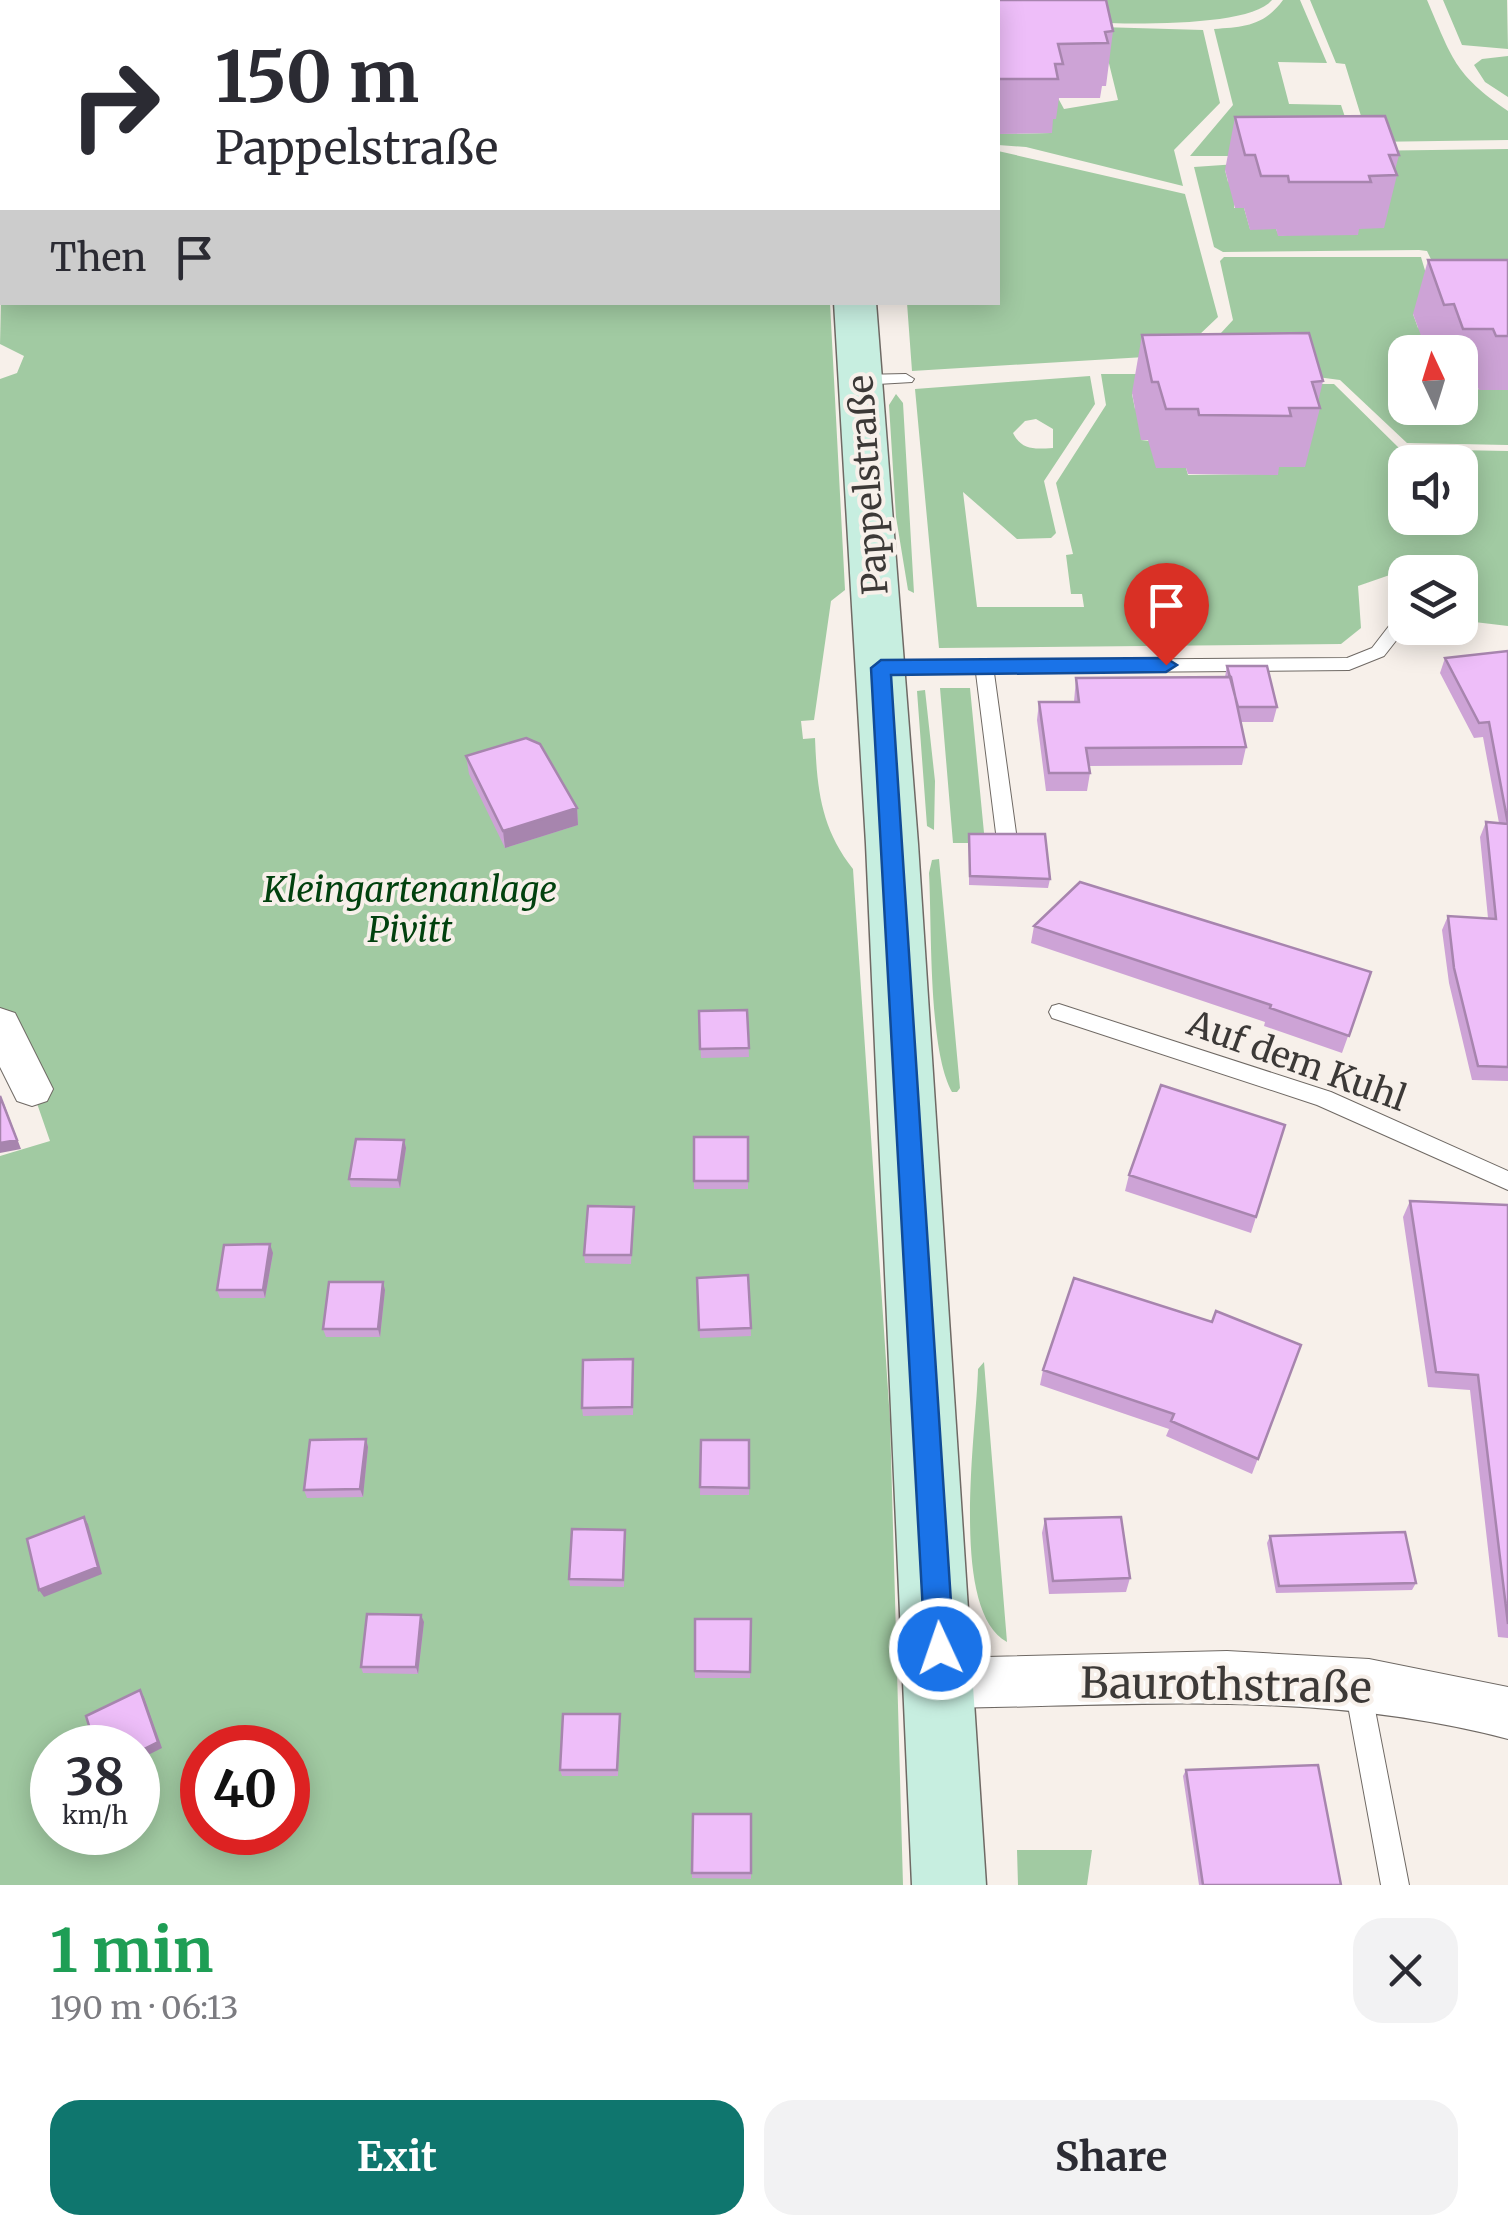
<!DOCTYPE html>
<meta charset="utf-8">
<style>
body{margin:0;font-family:Merriweather,serif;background:#f2f2f3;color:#2b2b33;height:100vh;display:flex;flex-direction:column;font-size:38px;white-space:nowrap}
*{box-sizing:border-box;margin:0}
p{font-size:32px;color:#7c7c81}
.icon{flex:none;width:55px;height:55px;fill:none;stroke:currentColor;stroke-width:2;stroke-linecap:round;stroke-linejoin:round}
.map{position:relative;height:1885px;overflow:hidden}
.details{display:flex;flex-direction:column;background:#fff;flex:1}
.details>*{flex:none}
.guide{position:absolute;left:0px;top:0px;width:1000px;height:305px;box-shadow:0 5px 25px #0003;background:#fff;color:#2b2b33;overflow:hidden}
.needle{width:65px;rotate:356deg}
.controls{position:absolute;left:1388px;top:335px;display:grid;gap:20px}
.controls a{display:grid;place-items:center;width:90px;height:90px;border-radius:20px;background:#fff;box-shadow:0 5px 25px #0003;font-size:50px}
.speed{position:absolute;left:30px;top:1725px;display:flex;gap:20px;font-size:50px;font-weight:700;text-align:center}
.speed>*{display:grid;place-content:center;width:130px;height:130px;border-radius:50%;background:#fff;box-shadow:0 5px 25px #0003;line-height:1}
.speed small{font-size:25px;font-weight:400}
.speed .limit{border:15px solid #d22;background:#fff;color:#111}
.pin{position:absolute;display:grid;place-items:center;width:85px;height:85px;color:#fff;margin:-102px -42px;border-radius:50% 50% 50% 0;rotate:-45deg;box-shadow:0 0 10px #0007}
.pin .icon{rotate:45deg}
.me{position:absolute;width:110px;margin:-55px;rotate:357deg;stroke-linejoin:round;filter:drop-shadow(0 0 8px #0008)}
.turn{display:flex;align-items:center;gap:35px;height:210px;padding:0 50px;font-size:45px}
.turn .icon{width:130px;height:130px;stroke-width:2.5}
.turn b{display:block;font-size:70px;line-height:85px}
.then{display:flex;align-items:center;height:95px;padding:0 50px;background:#0003;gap:20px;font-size:38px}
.round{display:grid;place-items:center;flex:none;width:105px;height:105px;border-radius:30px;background:#f2f2f3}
.head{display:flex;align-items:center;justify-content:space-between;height:170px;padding:0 50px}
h1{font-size:60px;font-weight:700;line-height:75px;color:#1e9e55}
.action{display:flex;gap:20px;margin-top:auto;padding:20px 50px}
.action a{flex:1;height:115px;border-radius:30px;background:#0f766e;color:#fff;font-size:40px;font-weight:700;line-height:115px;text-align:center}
.action a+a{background:#f2f2f3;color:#2b2b33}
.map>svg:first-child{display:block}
</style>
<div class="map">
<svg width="1508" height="1885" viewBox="0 0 1508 1885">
<rect width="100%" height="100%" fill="#f7f0ea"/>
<path fill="#a1caa2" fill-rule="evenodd" d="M880 0H1272C1242 36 1050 20 998 20V2Z
M1283 0H1300L1327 63 1278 62 1289 104 1341 105 1352 138 1262 156H1190L1233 105 1214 29C1244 27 1264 26 1283 0Z
M1310 0H1427C1452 58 1454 74 1508 111V140L1369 142 1345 64 1336 63Z
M1443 0H1507L1508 49 1462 45Z
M1100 27 1203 30 1220 103 1174 150 1183 186 1026 147 998 145V134L1051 133 1049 119 1058 98 1064 109 1118 100Z
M1508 56V97L1485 82 1474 65 1482 59Z
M1508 149V275L1439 276 1427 251 1419 250 1223 252 1214 247 1194 167 1266 162 1225 170 1228 182 1237 183 1234 208H1244L1250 229H1276L1279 236 1332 229 1335 235H1357L1356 151Z
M998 151 1185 194 1218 317 1178 355 912 371 907 303 998 302Z
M1224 257H1421L1438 314H1413L1418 328 1427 329V352H1405V408H1460V383H1476L1479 390 1508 383V445L1407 443 1340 380 1195 361 1233 320 1220 261Z
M2 261V302L830 303 845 590 831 601 814 720 801 721 803 739 815 738C817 790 821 828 853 869L890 1420 903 1885H0V1156L50 1141 32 1089 0 1025V379L17 373 24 356 0 344ZM52 1748H138V1832H52ZM202 1748H288V1832H202Z
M1101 374H1164L1132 394 1135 409H1144L1141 440 1150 441 1186 468 1188 475 1277 474 1243 384H1334L1400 449 1508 451V626L1466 621 1460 610V572H1440L1433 560 1358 586 1361 628 1341 644 939 648 915 389 1090 376 1095 404 1044 481 1056 533 1051 538 1017 539 963 492 977 607H1084L1082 594H1071L1066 555 1073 554 1056 483 1106 405ZM1036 419 1053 429V448C1035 449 1022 451 1013 433L1025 421ZM1405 462H1460V518H1405Z
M896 394 903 403 914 593 908 590 896 517 889 405Z
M940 688H970L985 843H953Z
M925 690 935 781 934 830 927 826 917 691Z
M939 859 960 1088 957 1092H952C928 1049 932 927 929 873L932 860Z
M984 1362 1007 1642C948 1610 977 1429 978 1369Z
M1017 1850H1092L1087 1885H1018Z"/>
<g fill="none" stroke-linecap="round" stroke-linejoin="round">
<defs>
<path id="lane" d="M906 374 914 379 912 382 860 385 852 380 860 375Z
M1405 611 1406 628 1384 656 1349 670 994 673 1016 833 1006 840 996 833 976 673H881L872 667 881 661 1347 658 1372 648 1399 613Z
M1059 1004 1331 1092 1508 1171V1190L1317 1105 1052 1018 1049 1012 1052 1006Z
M1358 1676 1367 1680 1371 1689 1409 1885H1381L1345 1689 1349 1680Z"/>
<path id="street" d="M0 1008 15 1013 53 1089 47 1101 32 1106 17 1101 0 1067Z
M1227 1651 1369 1659 1508 1687V1739C1318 1689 1136 1706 942 1708L924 1701 916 1683 924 1665 942 1658Z"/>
<path id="secondary" d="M817 0H853L854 2H819Z
M834 302H876L918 844 986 1885H912L866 844Z"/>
</defs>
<use href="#lane" stroke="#6f6964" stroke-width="2"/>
<use href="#street" stroke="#6f6964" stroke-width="2"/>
<use href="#secondary" stroke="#6f6964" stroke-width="3"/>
<use href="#lane" fill="#fff" fill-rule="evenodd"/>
<use href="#street" fill="#fff" fill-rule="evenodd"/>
<use href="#secondary" fill="#c7eee0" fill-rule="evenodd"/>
</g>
<path fill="#cda3d6" d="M978 0H1106L1113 31 1106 86H1102L1100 98H1059L1056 119H1053L1052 133 998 134V2H978Z
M1235 117 1399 155 1395 170 1397 175 1384 228 1359 229 1358 235 1278 236 1276 229 1250 230 1244 208H1235L1225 170Z
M1428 260H1508V390H1479L1476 383H1460V352H1427L1413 314Z
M1142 335 1323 381 1318 402 1320 408 1305 467H1279L1278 475 1188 474 1186 468H1156L1148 440H1141L1132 393Z
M1508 651V1081L1472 1080 1449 983 1442 930 1448 916 1488 918 1480 837 1486 822 1499 823 1483 737 1474 738 1440 673 1445 658Z
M1227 666 1277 707 1273 722H1241L1246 747 1242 765 1089 766 1090 773 1087 791H1046L1037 720 1039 702H1074L1076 678 1225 677Z
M466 756 577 808 578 825 505 848 469 774Z
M969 834 1050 879 1048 888 969 885Z
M1034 926 1371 972 1342 1053 1264 1026 1265 1022 1031 943Z
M747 1010 749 1057 701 1058 699 1011Z
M1285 1125 1251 1233 1125 1191 1129 1175Z
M694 1137H748V1189H694Z
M404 1140 406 1148 400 1188 351 1187 349 1179Z
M1410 1201 1508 1205V1638L1498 1637 1470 1390 1428 1387 1403 1217Z
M634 1207 631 1264 585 1263 584 1255Z
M273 1253 265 1298H220L217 1290Z
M748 1275 751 1336 700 1338 697 1278Z
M383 1282 385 1290 380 1337H326L323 1329Z
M1212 1322 1301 1345 1252 1474 1166 1436 1169 1429 1040 1385 1043 1370Z
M634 1367 633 1415 583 1416 582 1408Z
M366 1439 368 1447 363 1497 307 1498 304 1490Z
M701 1440H749V1495H700Z
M1045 1519 1130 1578 1126 1592 1049 1594 1042 1533Z
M625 1530 624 1587 570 1586 569 1579Z
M1270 1536 1416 1583 1412 1590 1276 1593 1267 1543Z
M695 1619H751L750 1678H695Z
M424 1622 418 1674 363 1673 361 1667Z
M620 1714 618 1776H562L560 1770Z
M1186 1770 1341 1885H1199L1183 1776Z
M693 1814H751V1879L692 1878Z"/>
<path fill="#a785ae" d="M374 0H415L416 2H365Z
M577 808 578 825 505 848 503 831Z
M4 1104 21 1149 0 1153V1143Z
M404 1140 406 1148 400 1188 398 1180Z
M270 1244 273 1253 265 1298 263 1290Z
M383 1282 385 1290 380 1337 378 1329Z
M366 1439 368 1447 363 1497 360 1489Z
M84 1517 88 1524 102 1574 44 1597 39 1590Z
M421 1615 424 1622 418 1674 416 1667Z
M140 1690 144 1697 162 1748 138 1760Z"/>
<path fill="#eebef9" stroke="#a785ae" stroke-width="2.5" d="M246 0H374L365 2H241Z
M620 0H714V2H620Z
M979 0H1106L1113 31 1105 32 1108 43 1058 44 1063 64H1055L1058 79H998V2H979Z
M1385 116 1399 155H1389L1397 175 1369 176 1371 182H1289L1288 176H1261L1255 155H1245L1235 117Z
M1428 260H1508V336H1496L1493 329H1463L1454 304 1444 305Z
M1309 333 1323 381 1312 382 1320 408H1289L1291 416 1199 415 1198 409H1166L1158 382H1152L1142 335Z
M1508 651V1067L1478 1066 1454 968 1448 916 1496 919 1486 822 1508 824 1489 722 1479 723 1445 658Z
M1227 666H1267L1277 707H1238Z
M1231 677 1246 747 1086 748 1090 773H1049L1039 702H1079L1076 678Z
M526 738 540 744 577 808 503 831 466 756Z
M969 834H1045L1050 879 970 876Z
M1080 882 1371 972 1349 1036 1270 1008 1271 1005 1034 926Z
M747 1010 749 1048 700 1049 699 1011Z
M1161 1085 1285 1125 1256 1217 1129 1175Z
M0 1096 17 1140 0 1143Z
M694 1137H748V1181H694Z
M356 1139 404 1140 398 1180 349 1179Z
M1410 1201 1508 1205V1624L1478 1375 1436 1372Z
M588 1206 634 1207 631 1255H584Z
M270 1244 263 1290H217L224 1245Z
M748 1275 751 1328 699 1330 697 1278Z
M1074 1278 1212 1322 1216 1311 1301 1345 1258 1459 1171 1421 1174 1414 1043 1370Z
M329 1282H383L378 1329H323Z
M633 1359 632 1407 582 1408 583 1360Z
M366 1439 360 1489 304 1490 310 1440Z
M701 1440H749V1488L700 1487Z
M84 1517 98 1567 39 1590 27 1539Z
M1121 1517 1130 1578 1053 1581 1045 1519Z
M572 1529 625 1530 623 1580 569 1579Z
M1405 1532 1416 1583 1279 1586 1270 1536Z
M367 1614 421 1615 416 1667H361Z
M695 1619H751L750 1672 695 1671Z
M140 1690 158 1742 138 1752V1748H96L86 1716Z
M563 1714H620L617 1770H560Z
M1318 1765 1341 1885H1203L1186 1770Z
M693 1814H751V1873H692Z"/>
<path fill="#1a73e8" stroke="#114b97" stroke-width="2.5" d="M1166 658 1177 665 1166 672 891 675 954 1649 950 1659 940 1663 929 1659 925 1649 871 668 881 660Z"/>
<g text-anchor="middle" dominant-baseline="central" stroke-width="8" stroke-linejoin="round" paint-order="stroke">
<g font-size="35" fill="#3c3937" stroke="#f7f0ea">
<text transform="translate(868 485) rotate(-94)">Pappelstraße</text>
<text transform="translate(1297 1061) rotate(20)">Auf dem Kuhl</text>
</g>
<g font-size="35" font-style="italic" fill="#01410e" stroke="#f7f0ea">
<text x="410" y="890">Kleingartenanlage<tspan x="410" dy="40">Pivitt</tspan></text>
</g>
<g font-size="42" fill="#3c3937" stroke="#f7f0ea">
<text transform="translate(1226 1685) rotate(1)">Baurothstraße</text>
</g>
</g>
</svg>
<div class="controls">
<a><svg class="needle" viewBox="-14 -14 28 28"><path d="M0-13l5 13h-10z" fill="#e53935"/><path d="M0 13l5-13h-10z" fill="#7c7c81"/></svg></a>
<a><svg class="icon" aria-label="sound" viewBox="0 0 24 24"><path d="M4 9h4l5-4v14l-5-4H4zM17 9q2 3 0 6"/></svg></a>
<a><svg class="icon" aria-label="layers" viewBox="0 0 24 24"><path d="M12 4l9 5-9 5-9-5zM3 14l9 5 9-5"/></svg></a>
</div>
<div class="speed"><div>38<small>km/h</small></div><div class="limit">40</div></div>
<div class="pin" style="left:1166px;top:665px;background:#d93025"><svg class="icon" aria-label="arrive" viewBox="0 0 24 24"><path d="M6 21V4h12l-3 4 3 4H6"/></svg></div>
<svg class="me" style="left:940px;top:1649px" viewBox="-20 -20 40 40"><circle r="17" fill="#1a73e8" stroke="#fff" stroke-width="3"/><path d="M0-11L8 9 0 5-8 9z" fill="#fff"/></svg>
<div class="guide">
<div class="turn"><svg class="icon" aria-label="right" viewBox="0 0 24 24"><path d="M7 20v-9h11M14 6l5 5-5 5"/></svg><div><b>150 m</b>Pappelstraße</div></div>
<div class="then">Then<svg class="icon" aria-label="arrive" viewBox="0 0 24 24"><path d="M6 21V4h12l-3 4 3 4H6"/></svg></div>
</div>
</div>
<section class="details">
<div class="head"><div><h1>1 min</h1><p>190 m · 06:13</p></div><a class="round"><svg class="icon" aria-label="close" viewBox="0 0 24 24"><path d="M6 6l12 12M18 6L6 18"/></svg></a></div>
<div class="action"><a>Exit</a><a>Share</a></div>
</section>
